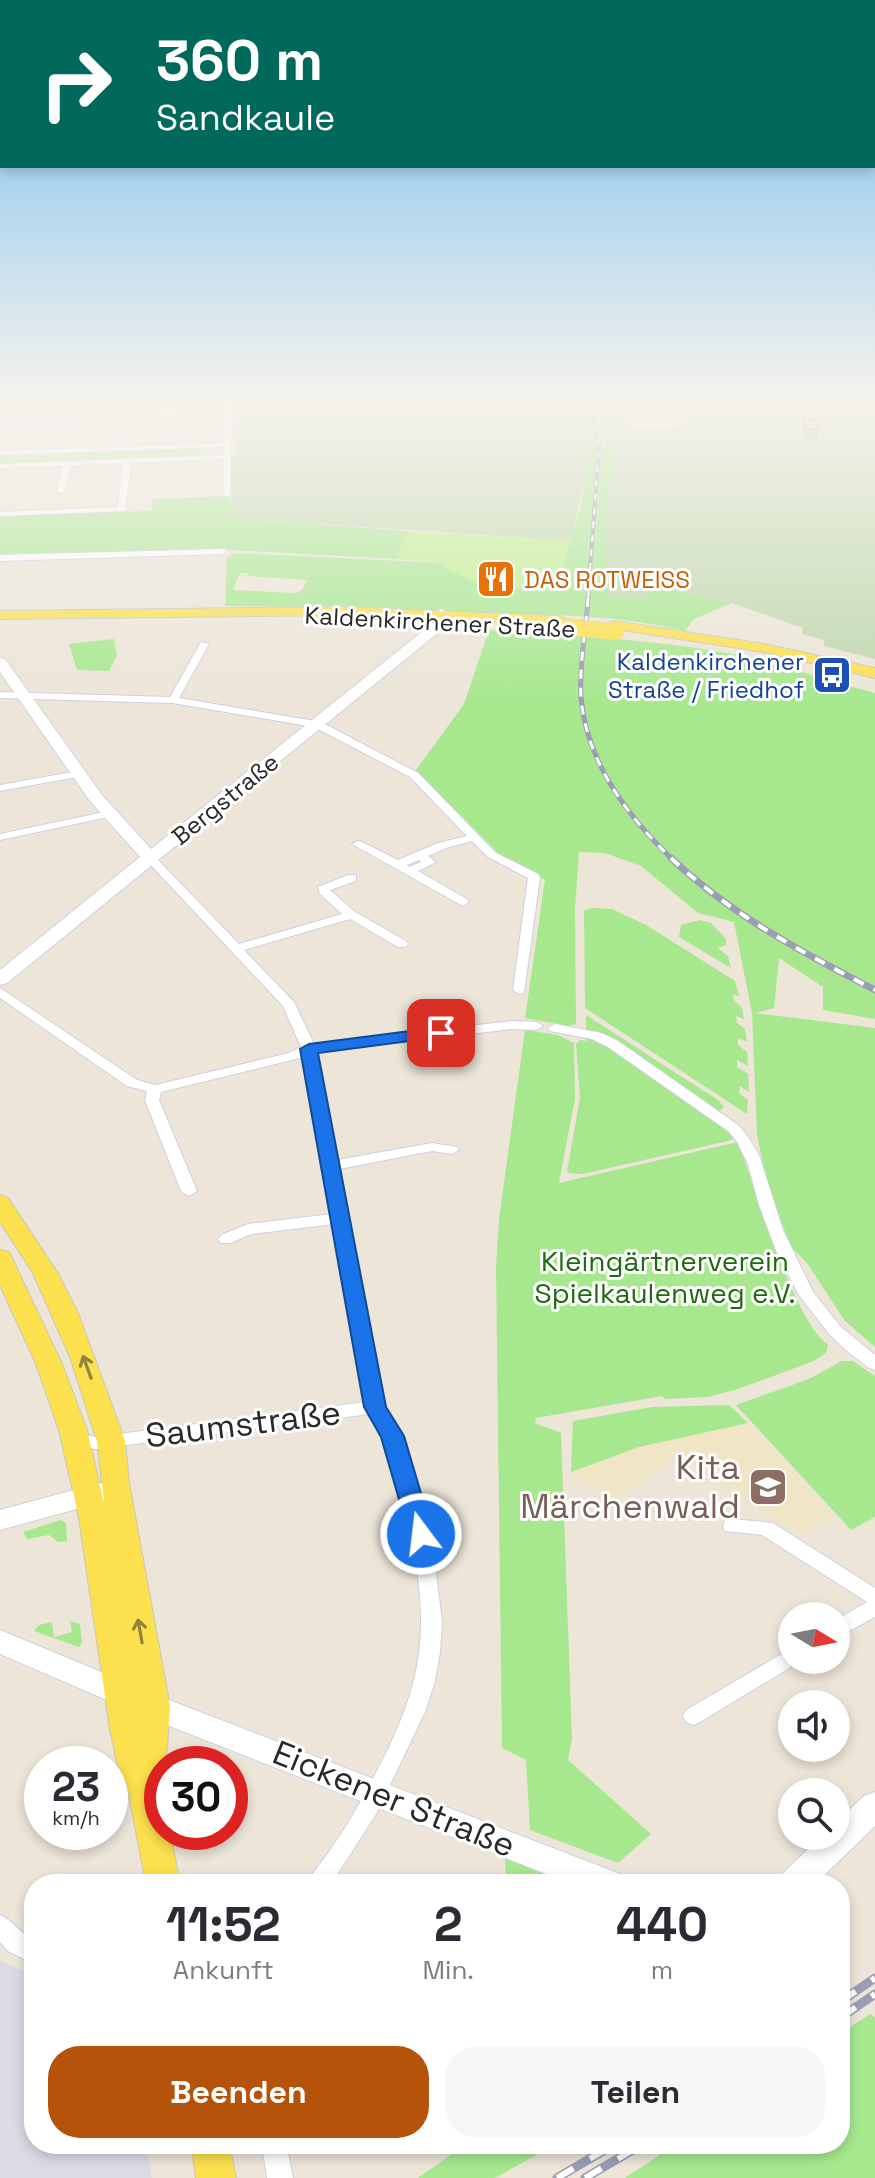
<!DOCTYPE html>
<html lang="de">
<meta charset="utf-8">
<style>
body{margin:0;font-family:"Space Grotesk",sans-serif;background:#f7f7f7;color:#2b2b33;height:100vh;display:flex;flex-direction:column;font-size:30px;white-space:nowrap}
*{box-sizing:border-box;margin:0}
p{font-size:26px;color:#7c7c81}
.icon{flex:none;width:44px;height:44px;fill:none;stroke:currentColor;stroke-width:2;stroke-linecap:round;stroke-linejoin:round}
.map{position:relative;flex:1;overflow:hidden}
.panel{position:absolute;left:24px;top:1874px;width:826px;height:280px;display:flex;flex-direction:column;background:#fff;border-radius:32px;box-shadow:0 4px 12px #0003}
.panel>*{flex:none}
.banner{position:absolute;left:0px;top:0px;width:876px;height:168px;box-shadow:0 4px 12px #0003;background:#00695c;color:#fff;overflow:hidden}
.needle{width:52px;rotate:100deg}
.tools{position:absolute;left:778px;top:1602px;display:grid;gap:16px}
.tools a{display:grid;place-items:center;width:72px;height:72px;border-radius:50%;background:#fff;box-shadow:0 4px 12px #0003;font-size:40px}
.speed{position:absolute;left:24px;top:1746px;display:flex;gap:16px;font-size:40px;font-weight:700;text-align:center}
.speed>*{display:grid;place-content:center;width:104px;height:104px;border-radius:50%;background:#fff;box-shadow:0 4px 12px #0003;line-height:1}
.speed small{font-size:20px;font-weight:400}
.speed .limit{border:12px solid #d22;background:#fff;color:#111}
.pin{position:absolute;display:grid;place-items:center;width:68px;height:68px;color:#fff;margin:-34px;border-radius:16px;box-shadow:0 4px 12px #0006}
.me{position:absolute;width:88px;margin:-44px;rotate:345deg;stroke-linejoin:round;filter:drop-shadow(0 0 6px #0008)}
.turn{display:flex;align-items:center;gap:28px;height:168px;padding:0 24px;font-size:36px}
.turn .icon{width:104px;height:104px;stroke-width:2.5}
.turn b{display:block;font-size:56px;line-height:68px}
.eta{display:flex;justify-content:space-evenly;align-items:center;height:136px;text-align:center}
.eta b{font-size:48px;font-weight:700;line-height:56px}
.cta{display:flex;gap:16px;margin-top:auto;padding:16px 24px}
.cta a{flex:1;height:92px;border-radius:32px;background:#b45309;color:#fff;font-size:32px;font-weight:700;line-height:92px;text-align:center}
.cta a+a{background:#f7f7f7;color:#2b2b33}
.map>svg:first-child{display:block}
</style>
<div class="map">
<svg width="875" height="2178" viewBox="0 0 875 2178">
<rect width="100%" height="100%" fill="#ece5d8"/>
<path fill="#dddae4" d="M0 1960 34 1977V2144H145L152 2178H0Z"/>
<path fill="#f0e5c5" d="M748 1423 834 1515 799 1534 679 1455 612 1502 571 1472 639 1447Z"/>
<path fill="#a7e88f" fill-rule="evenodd" d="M572 399H609L634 428 612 430 616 451 605 515 608 592 611 597 646 598V584L732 603 694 619 685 631C626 616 563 615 502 613 409 609 317 607 225 606L227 557 235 553 445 563 484 587H510L570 569H562L581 506 585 476V419ZM240 573H248L247 576 307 580 302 590 296 593 233 590Z
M199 446 200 457 0 464V454Z
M231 496 232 518 408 531 396 559 212 549 0 557V515L152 511 153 499Z
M489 630C569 635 648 639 727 653 777 663 826 680 875 693V1019L823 1010V987L779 958 774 1008 755 1013 875 1028V1347L845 1321 807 1263 791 1247 769 1189 757 1136 752 1013 734 922 698 913 641 866 605 853 579 852 575 909 576 1024 568 1026 525 1018 545 880 501 856 416 770 464 704Z
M114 639 117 655 109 671 77 670 69 644Z
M592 908 612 909 646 925 735 981 739 996 733 994 734 1000 742 1008 744 1019 736 1016 737 1023 745 1029 747 1042 738 1038V1045L747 1052 748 1066 737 1060V1067L748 1074 749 1092 740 1086 739 1093 748 1100 747 1114 585 1008 584 911Z
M700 920 711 923 726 939V945L718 948 728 956 731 968 679 937 681 925Z
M586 1015 718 1100 724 1107 720 1111 737 1123 586 1030Z
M525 1030 558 1035 574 1043 575 1098 559 1183 738 1142C753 1182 796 1327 828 1344L826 1353 814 1361 738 1389 708 1397 665 1399 662 1396 536 1418 535 1423 561 1433 572 1739 568 1760 651 1834 618 1863 530 1830 526 1760 502 1748 496 1267 499 1219Z
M582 1035 598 1040 723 1125 733 1135 732 1140 583 1174 569 1173 567 1171 580 1098 576 1044 580 1040 587 1041Z
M842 1361H853L875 1376V1517L851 1530 736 1405 809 1379Z
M729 1405 748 1423 639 1447 571 1472 573 1421 652 1407Z
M61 1520 66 1523 67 1541 58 1542 49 1535 27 1539 23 1532Z
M70 1621 80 1624 82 1642 79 1647 34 1631 39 1625 52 1622 54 1637 72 1632Z
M505 1856 572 1884H506Z
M870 2014 875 2018V2178H625L676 2144H840V2034Z
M466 2144H556L495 2178H418Z"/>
<path fill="#bfd8ae" d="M235 399 573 400 585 419 592 444 571 541 232 518 231 457 237 456 236 444 233 443Z
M670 399H875V659L824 646V640L802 634 803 628 732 603 647 584V598L611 597 608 592 605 515 616 451 612 430 683 427Z"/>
<path fill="#bef189" d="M408 531 571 541 562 568 571 569 565 591 484 587 444 567V563L396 559Z"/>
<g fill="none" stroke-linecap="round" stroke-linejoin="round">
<defs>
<path id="street" d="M224 399H232L230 497 223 495 224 459 131 463 125 511 0 516V512L118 507 123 463 70 466 65 491 61 493 57 491 63 466 0 468V464L224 455V447L0 455V451L224 443V414L0 422V418L224 410Z
M225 549V553L222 554 0 561V555Z
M201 642 209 644 179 698 321 722 418 773 496 853 538 874 540 877 524 993 519 994 513 990 528 878 488 857 472 841 446 848 428 856 436 862 418 871 467 899 469 902 463 906 352 844 358 841 362 842 398 860 438 843 467 836 410 777 314 727 173 703 0 698V692L170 697ZM419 860 421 862 409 867 407 865Z
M78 771 83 774 82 776 0 791V785Z
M109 811 115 814 113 816 0 840V834Z
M151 855 155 857 239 944 342 914 320 894 318 887 348 875H356V881L330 890 355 912 406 941 408 944 406 947H398L350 919 244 950 294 1002 314 1044 513 1021 536 1022 543 1026 536 1030 513 1029 316 1052 337 1160 432 1143 457 1147 459 1150 452 1154 432 1151 339 1169 384 1407 403 1447 421 1502 434 1556 442 1622 440 1652 435 1681 425 1712 376 1814 331 1884H307C313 1871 323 1861 331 1849 345 1829 357 1808 369 1786 423 1687 433 1634 408 1523 400 1485 389 1448 370 1414L96 1449 69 1445 66 1440 69 1435 75 1434 96 1437 365 1402 334 1224 251 1234 231 1243H221L218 1239 221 1235 248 1224 332 1214 304 1057 161 1092 159 1100 197 1191 189 1196 181 1191 145 1100 147 1091 127 1086 0 998V988L137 1080 155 1085 289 1053 301 1047 283 1006 147 861V857Z
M555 1024 601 1033 618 1041 738 1125 746 1134 759 1155 783 1230 813 1292 841 1327 875 1355V1370L869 1368 848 1352 830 1335 799 1295 777 1253 759 1205 748 1164 736 1140 728 1131 608 1047 592 1039 550 1031 548 1028Z
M732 1519 773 1523 875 1588V1617L836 1638V1620L867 1602 762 1535 725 1531 723 1526 725 1521Z
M792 1648V1660H800L799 1662 700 1722 693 1725 686 1722 683 1716 686 1710Z
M0 1915C13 1921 21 1934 34 1941V1964L8 1951 0 1942Z
M262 2144H286L293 2178H267Z"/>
<path id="secondary" d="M441 609 448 613 445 627 7 983 0 985V970L140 857 90 801 0 672V658L5 659 102 795 151 849 433 623 434 613Z
M100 1483 109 1486 113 1493 109 1500 0 1530V1510Z
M0 1630 164 1698 620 1874 625 1884H572L144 1716 0 1654Z
M875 1792V1826L815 1884H777L782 1874 822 1836H836V1823L864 1796Z"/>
<path id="primary" d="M342 607 561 616 568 620 561 624 342 615 0 619V611Z
M614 621 764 644 875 668V678L764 652 609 628V622Z
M0 1195 8 1198 57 1272 78 1313 125 1441 129 1483 170 1707 167 1747 160 1782 162 1832H170L180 1884H146L127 1784 118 1766 110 1730 79 1518 59 1430 36 1364 0 1285V1250L9 1252 12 1258 62 1364 87 1430 105 1508 97 1441 70 1357 33 1273 0 1222Z
M191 2144H229L236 2178H196Z"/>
</defs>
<use href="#street" stroke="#cdd0e3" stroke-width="2"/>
<use href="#secondary" stroke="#cdd0e3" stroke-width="2"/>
<use href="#primary" stroke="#c7c7c7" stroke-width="2"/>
<use href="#street" fill="#fff" fill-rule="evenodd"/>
<use href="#secondary" fill="#fff" fill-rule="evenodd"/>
<use href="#primary" fill="#fce04d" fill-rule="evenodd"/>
<defs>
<path id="rail-far3" d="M582 399 593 418 599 444 588 600"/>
<path id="rail-far2" d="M588 598C586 630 579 665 581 697 586 762 628 817 673 860"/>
<path id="rail-far1" d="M671 858C730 914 803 953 875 990"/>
<path id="rail" d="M840 2002 875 1978
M840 2018 875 1994
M557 2178 615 2144
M585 2178 643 2144"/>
</defs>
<use href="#rail-far3" stroke="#9b9db5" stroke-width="4"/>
<use href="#rail-far2" stroke="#9b9db5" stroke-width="5"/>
<use href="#rail-far1" stroke="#9b9db5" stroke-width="7"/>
<use href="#rail" stroke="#9b9db5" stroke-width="9"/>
<use href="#rail-far3" stroke="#fff" stroke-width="2" stroke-dasharray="7" stroke-linecap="butt"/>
<use href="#rail-far2" stroke="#fff" stroke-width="3" stroke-dasharray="9" stroke-linecap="butt"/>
<use href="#rail-far1" stroke="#fff" stroke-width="4" stroke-dasharray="11" stroke-linecap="butt"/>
<use href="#rail" stroke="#fff" stroke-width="6" stroke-dasharray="19" stroke-linecap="butt"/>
<defs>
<path id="primary-bridge" d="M548 625 616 632"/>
</defs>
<use href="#primary-bridge" stroke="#c7c7c7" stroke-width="17" stroke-linecap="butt"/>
<use href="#primary-bridge" stroke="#fce04d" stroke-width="16"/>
</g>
<path fill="#aba79e" d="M803 419 819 429 818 439 805 438 802 428Z"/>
<path fill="#c7c2b8" stroke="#8b8881" stroke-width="2" d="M803 419H815L819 429H806Z"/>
<defs><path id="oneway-shaft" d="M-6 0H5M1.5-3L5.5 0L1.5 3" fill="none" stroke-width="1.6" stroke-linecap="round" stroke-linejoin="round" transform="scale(2)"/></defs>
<g stroke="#92843a">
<use href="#oneway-shaft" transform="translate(87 1367) rotate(-110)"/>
<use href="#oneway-shaft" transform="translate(140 1631) rotate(-100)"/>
</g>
<linearGradient id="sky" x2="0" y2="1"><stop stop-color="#71bbef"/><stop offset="0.57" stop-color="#f6f3ed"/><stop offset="1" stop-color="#f6f3ed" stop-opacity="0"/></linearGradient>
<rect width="875" height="703" fill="url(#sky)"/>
<path fill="#1a73e8" stroke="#114b97" stroke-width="2" d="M441 1027 450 1033 447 1036 318 1053 386 1407 404 1436 433 1534 429 1541 421 1544 412 1541 409 1534 381 1437 364 1407 300 1049 309 1044Z"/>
<defs>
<symbol id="restaurant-square" viewBox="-11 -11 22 22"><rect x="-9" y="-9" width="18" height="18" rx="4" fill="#e8710a" stroke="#fff"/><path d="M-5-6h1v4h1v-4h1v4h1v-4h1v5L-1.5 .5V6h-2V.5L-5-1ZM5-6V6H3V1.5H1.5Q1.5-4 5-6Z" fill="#fff"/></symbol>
<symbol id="bus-square" viewBox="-11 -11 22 22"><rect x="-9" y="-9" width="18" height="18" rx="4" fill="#1a4fb4" stroke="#fff"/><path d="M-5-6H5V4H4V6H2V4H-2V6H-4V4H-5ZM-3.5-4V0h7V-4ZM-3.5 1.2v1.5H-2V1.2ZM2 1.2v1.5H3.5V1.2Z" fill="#fff"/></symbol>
<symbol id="school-square" viewBox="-11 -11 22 22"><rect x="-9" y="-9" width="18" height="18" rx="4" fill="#8d6e63" stroke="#fff"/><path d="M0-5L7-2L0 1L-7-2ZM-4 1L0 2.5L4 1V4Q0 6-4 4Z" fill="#fff"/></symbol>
</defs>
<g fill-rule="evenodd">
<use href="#restaurant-square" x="474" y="557" width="44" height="44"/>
<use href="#bus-square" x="810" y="653" width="44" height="44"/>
<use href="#school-square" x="746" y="1465" width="44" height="44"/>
</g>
<g text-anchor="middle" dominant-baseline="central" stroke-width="6" stroke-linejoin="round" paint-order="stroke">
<g font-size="24" fill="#c56008" stroke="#fff" text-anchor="start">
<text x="524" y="579">DAS ROTWEISS</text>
</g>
<g font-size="24" fill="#282828" stroke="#fff">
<text transform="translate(440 622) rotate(3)">Kaldenkirchener Straße</text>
<text transform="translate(225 799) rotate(-39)">Bergstraße</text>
</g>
<g font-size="24" fill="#164399" stroke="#fff" text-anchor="end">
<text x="804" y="661">Kaldenkirchener<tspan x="804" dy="28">Straße / Friedhof</tspan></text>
</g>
<g font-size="28" fill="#1f6a13" stroke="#fff">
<text x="665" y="1261">Kleingärtnerverein<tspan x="665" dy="32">Spielkaulenweg e.V.</tspan></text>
</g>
<g font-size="34" fill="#282828" stroke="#fff">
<text transform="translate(243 1424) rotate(-7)">Saumstraße</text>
<text transform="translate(394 1799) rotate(22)">Eickener Straße</text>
</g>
<g font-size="34" fill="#785e54" stroke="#fff" text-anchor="end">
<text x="740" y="1467">Kita<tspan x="740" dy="39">Märchenwald</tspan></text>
</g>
</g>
</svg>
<div class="tools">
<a><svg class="needle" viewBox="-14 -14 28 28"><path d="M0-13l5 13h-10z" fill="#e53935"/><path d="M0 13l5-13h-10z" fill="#7c7c81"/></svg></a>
<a><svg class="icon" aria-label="sound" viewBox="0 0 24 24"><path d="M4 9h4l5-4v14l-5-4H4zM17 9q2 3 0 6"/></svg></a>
<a><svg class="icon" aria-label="search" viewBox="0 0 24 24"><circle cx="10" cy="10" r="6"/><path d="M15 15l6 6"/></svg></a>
</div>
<div class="speed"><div>23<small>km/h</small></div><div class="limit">30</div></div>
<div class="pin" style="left:441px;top:1033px;background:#d93025"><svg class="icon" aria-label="arrive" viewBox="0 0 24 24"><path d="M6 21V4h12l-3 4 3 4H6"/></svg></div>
<svg class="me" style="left:421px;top:1534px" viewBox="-20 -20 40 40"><circle r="17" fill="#1a73e8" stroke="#fff" stroke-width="3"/><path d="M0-11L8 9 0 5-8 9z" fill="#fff"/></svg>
<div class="banner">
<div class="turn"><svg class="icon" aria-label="right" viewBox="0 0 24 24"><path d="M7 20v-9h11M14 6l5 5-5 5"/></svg><div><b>360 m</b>Sandkaule</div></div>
</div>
<section class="panel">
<div class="eta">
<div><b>11:52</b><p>Ankunft</p></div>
<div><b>2</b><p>Min.</p></div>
<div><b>440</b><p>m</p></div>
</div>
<div class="cta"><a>Beenden</a><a>Teilen</a></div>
</section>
</div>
